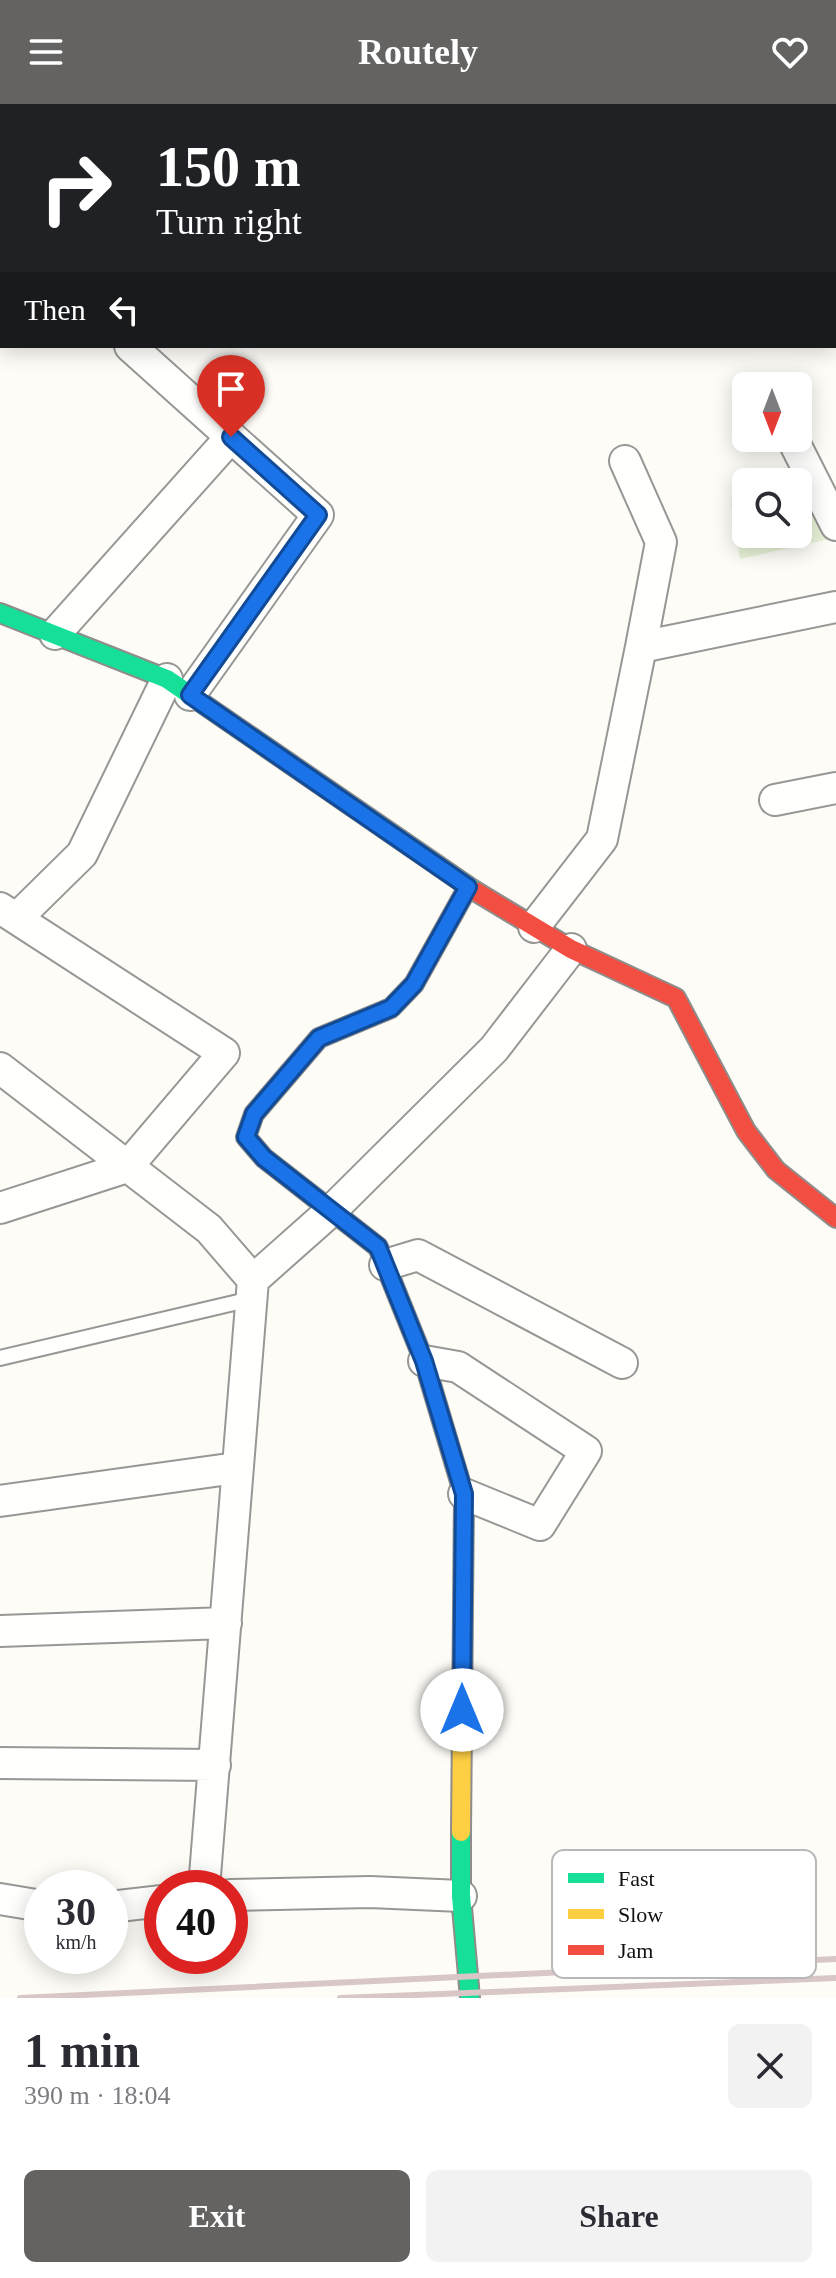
<!DOCTYPE html>
<meta charset="utf-8">
<style>
body{margin:0;font-family:"Times New Roman",serif;background:#f2f2f3;color:#2b2b33;height:100vh;display:flex;flex-direction:column;font-size:30px;white-space:nowrap}
*{box-sizing:border-box;margin:0}
p{font-size:26px;color:#7c7c81}
.icon{flex:none;width:44px;height:44px;fill:none;stroke:currentColor;stroke-width:2;stroke-linecap:round;stroke-linejoin:round}
.map{position:relative;height:1894px;overflow:hidden}
.details{display:flex;flex-direction:column;background:#fff;flex:1}
.details>*{flex:none}
.hud{position:absolute;left:0px;top:0px;width:836px;height:244px;box-shadow:0 4px 20px #0003;background:#202124;color:#fff;overflow:hidden}
.needle{width:52px;rotate:180deg}
.fabs{position:absolute;left:732px;top:268px;display:grid;gap:16px}
.fabs a{display:grid;place-items:center;width:80px;height:80px;border-radius:12px;background:#fff;box-shadow:0 4px 20px #0003;font-size:40px}
.speed{position:absolute;left:24px;top:1766px;display:flex;gap:16px;font-size:40px;font-weight:700;text-align:center}
.speed>*{display:grid;place-content:center;width:104px;height:104px;border-radius:50%;background:#fff;box-shadow:0 4px 20px #0003;line-height:1}
.speed small{font-size:20px;font-weight:400}
.speed .limit{border:12px solid #d22;background:#fff;color:#111}
.pin{position:absolute;display:grid;place-items:center;width:68px;height:68px;color:#fff;margin:-82px -34px;border-radius:50% 50% 50% 0;rotate:-45deg;box-shadow:0 0 8px #0007}
.pin .icon{rotate:45deg}
.me{position:absolute;width:88px;margin:-44px;rotate:0deg;stroke-linejoin:round;filter:drop-shadow(0 0 6px #0008)}
.turn{display:flex;align-items:center;gap:28px;height:168px;padding:0 24px;font-size:36px}
.turn .icon{width:104px;height:104px;stroke-width:2.5}
.turn b{display:block;font-size:56px;line-height:68px}
.then{display:flex;align-items:center;height:76px;padding:0 24px;background:#0003;gap:16px;font-size:30px}
.round{display:grid;place-items:center;flex:none;width:84px;height:84px;border-radius:12px;background:#f2f2f3}
.headline{display:flex;align-items:center;justify-content:space-between;height:136px;padding:0 24px}
h1{font-size:48px;font-weight:800;line-height:60px}
.action{display:flex;gap:16px;margin-top:auto;padding:16px 24px}
.action a{flex:1;height:92px;border-radius:12px;background:#646362;color:#fff;font-size:32px;font-weight:800;line-height:92px;text-align:center}
.action a+a{background:#f2f2f3;color:#2b2b33}
header{display:flex;justify-content:space-between;align-items:center;height:104px;padding:0 24px;background:#646362;color:#fff;font-size:36px;font-weight:800}
.map>svg:first-child{display:block}
</style>
<header><svg class="icon" aria-label="menu" viewBox="0 0 24 24"><path d="M4 6h16M4 12h16M4 18h16"/></svg>Routely<svg class="icon" aria-label="heart" viewBox="0 0 24 24"><path d="M12 20l-8-8c-3-5 5-10 8-4 3-6 11-1 8 4z"/></svg></header>
<div class="map">
<svg width="836" height="1894" viewBox="0 0 836 1894">
<rect width="100%" height="100%" fill="#fdfcf7"/>
<path fill="#e7f3d7" d="M796 371 834 434 740 455 731 399 746 392V430H798V378H780Z"/>
<g fill="none" stroke-linecap="round" stroke-linejoin="round">
<defs>
<path id="lane" d="M0 1254 251 1195"/>
<path id="street" d="M0 136 2 137
M130 242 318 411 190 591
M792 334 836 421
M55 530 231 333
M641 543 836 503
M775 696 836 684
M0 804 224 949 127 1063 0 1104
M18 813 82 750 167 575
M534 823 602 735 641 543 661 438 625 357
M0 964 209 1125 253 1176 204 1784
M385 1161 418 1151 622 1259
M253 1176 333 1105 494 945 571 845
M424 1257 458 1263 586 1347 540 1421 464 1390
M0 1397 236 1364
M0 1527 226 1519
M0 1659 215 1661
M230 1791 370 1788 461 1792
M0 1795 42 1802
M110 1803 162 1797"/>
<path id="fast" d="M0 509 167 575 475 787
M464 1391 424 1257 378 1143 264 1054 246 1033 254 1010 319 934 391 904 414 880 468 783
M461 1728V1792L470 1894"/>
<path id="slow" d="M461 1728 464 1391"/>
<path id="jam" d="M475 787 571 845 676 894 746 1027 776 1066 836 1114"/>
</defs>
<use href="#lane" stroke="#979795" stroke-width="18"/>
<use href="#street" stroke="#979795" stroke-width="34"/>
<use href="#fast" stroke="#8e8d8b" stroke-width="22"/>
<use href="#slow" stroke="#8e8d8b" stroke-width="22"/>
<use href="#jam" stroke="#8e8d8b" stroke-width="22"/>
<path stroke="#b9b9b8" stroke-width="5" stroke-dasharray="8 4" stroke-linecap="butt" d="M664 0 666 2
M834 224 836 227"/>
<use href="#lane" stroke="#fffffe" stroke-width="14"/>
<use href="#street" stroke="#fffffe" stroke-width="30"/>
<use href="#fast" stroke="#16e098" stroke-width="18"/>
<use href="#slow" stroke="#ffcf43" stroke-width="18"/>
<use href="#jam" stroke="#f24e42" stroke-width="18"/>
<path stroke="#d9c6c7" stroke-width="6" d="M20 1894 836 1855
M340 1894 836 1874"/>
</g>
<g fill="none" stroke-linecap="round" stroke-linejoin="round">
<defs>
<path id="route" d="M231 333 318 411 190 591 468 783 414 880 391 904 319 934 254 1010 246 1033 264 1054 378 1143 424 1257 464 1390 462 1606"/>
</defs>
<use href="#route" stroke="#114b97" stroke-width="20"/>
<use href="#route" stroke="#1a73e8" stroke-width="14"/>
</g>
<rect x="552" y="1746" width="264" height="128" rx="12" fill="#fff" stroke="#b8b8b8" stroke-width="2"/>
<rect x="568" y="1769" width="36" height="10" fill="#16e098"/>
<rect x="568" y="1805" width="36" height="10" fill="#ffcf43"/>
<rect x="568" y="1841" width="36" height="10" fill="#f24e42"/>
<g font-size="22" fill="#111">
<text x="618" y="1782">Fast</text>
<text x="618" y="1818">Slow</text>
<text x="618" y="1854">Jam</text>
</g>
</svg>
<div class="fabs">
<a><svg class="needle" viewBox="-14 -14 28 28"><path d="M0-13l5 13h-10z" fill="#e53935"/><path d="M0 13l5-13h-10z" fill="#7c7c81"/></svg></a>
<a><svg class="icon" aria-label="search" viewBox="0 0 24 24"><circle cx="10" cy="10" r="6"/><path d="M15 15l6 6"/></svg></a>
</div>
<div class="speed"><div>30<small>km/h</small></div><div class="limit">40</div></div>
<div class="pin" style="left:231px;top:333px;background:#d93025"><svg class="icon" aria-label="arrive" viewBox="0 0 24 24"><path d="M6 21V4h12l-3 4 3 4H6"/></svg></div>
<svg class="me" style="left:462px;top:1606px" viewBox="-20 -20 40 40"><circle r="19" fill="#fff"/><path d="M0-13L10 11 0 6-10 11z" fill="#1a73e8"/></svg>
<div class="hud">
<div class="turn"><svg class="icon" aria-label="right" viewBox="0 0 24 24"><path d="M7 20v-9h11M14 6l5 5-5 5"/></svg><div><b>150 m</b>Turn right</div></div>
<div class="then">Then<svg class="icon" aria-label="left" viewBox="0 0 24 24"><path d="M17 20v-9H6M10 6l-5 5 5 5"/></svg></div>
</div>
</div>
<section class="details">
<div class="headline"><div><h1>1 min</h1><p>390 m · 18:04</p></div><a class="round"><svg class="icon" aria-label="close" viewBox="0 0 24 24"><path d="M6 6l12 12M18 6L6 18"/></svg></a></div>
<div class="action"><a>Exit</a><a>Share</a></div>
</section>
